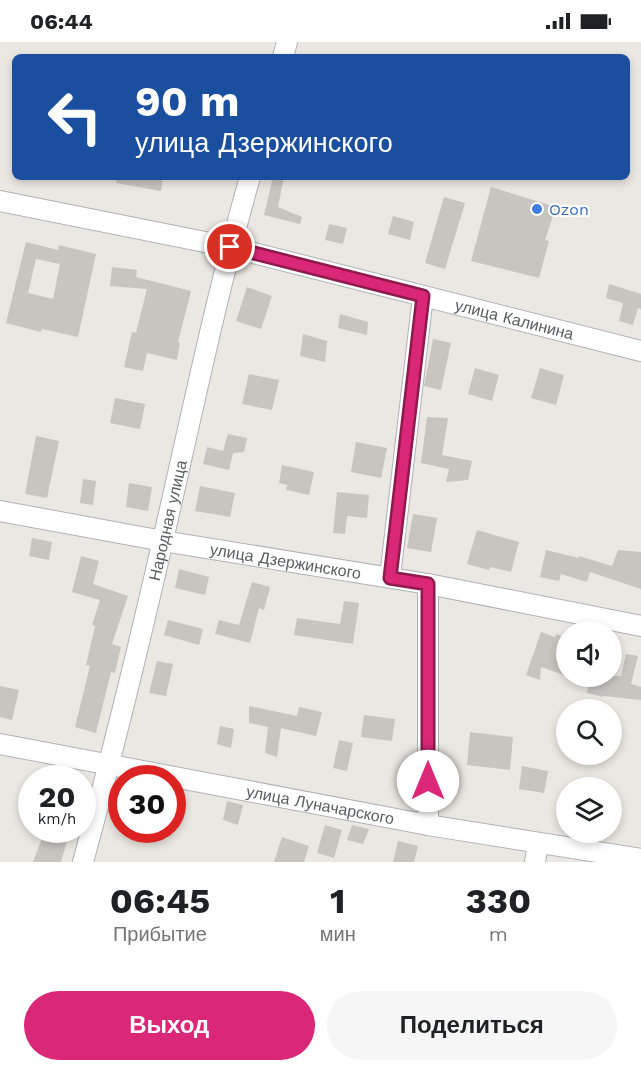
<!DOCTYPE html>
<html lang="ru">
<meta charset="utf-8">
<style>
body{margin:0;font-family:"Work Sans",sans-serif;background:#f6f6f6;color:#202124;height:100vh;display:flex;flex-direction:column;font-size:22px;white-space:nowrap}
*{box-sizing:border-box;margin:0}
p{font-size:20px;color:#757577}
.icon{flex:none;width:33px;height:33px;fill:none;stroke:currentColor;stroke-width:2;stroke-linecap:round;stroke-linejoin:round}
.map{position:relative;height:820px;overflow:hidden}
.panel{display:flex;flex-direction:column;background:#fff;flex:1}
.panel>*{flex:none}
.top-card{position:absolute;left:12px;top:12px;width:618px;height:126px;border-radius:9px;box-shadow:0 3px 9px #0003;background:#1a4fa0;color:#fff;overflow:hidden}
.buttons{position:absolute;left:556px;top:579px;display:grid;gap:12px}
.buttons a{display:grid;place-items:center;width:66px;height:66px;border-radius:50%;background:#fff;box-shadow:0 3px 9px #0003;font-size:30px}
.speed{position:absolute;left:18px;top:723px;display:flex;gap:12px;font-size:30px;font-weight:700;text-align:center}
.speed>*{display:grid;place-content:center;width:78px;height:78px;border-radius:50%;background:#fff;box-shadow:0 3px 9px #0003;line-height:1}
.speed small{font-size:15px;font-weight:400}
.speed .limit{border:9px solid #d22;background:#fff;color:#111}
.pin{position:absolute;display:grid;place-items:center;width:51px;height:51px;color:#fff;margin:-26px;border:3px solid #fff;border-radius:50%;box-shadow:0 2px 6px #0007}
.me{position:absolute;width:66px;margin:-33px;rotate:0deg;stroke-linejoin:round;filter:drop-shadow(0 0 4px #0008)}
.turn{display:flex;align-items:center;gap:21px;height:126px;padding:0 24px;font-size:27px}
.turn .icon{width:78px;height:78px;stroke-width:2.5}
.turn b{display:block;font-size:42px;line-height:51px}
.eta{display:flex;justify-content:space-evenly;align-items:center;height:102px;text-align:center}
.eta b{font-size:36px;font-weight:700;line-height:42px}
.cta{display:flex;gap:12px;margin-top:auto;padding:12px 24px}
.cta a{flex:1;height:69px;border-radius:36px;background:#db2777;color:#fff;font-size:24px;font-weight:700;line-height:69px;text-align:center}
.cta a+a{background:#f6f6f6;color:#202124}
.status{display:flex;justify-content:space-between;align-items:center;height:42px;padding:0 30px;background:#fff;direction:ltr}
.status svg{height:16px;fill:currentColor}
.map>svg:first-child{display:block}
</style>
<div class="status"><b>06:44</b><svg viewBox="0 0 49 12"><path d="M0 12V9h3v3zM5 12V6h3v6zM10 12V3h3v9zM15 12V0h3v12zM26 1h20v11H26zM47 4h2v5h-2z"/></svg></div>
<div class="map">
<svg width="641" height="820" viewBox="0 0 641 820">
<rect width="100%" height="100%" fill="#ebe7e2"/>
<path fill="#c8c4c0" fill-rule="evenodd" d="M117 135H163L161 149 116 141Z
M273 135H284L278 165 302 175 300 182 264 173Z
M491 145 556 165 545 198 549 199 539 236 471 219Z
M444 155 465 161 445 227 425 221Z
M393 174 414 180 410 198 388 192Z
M329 182 347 186 343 202 325 198Z
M26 200 58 208 59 203 96 212 78 295 42 287 41 290 6 281ZM36 217 60 222 53 257 28 251Z
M112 225 137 228 136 235 191 249 178 300 180 301 177 318 147 311 143 329 124 325 132 290 136 291 147 247 110 244Z
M609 242 641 252V267L638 266 633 283 619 279 623 261 606 256Z
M247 245 272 254 261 287 236 279Z
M340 272 368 280 367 293 338 286Z
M303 292 327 299 325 320 300 314Z
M433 297 451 301 441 348 424 344Z
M475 326 499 333 492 359 468 352Z
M540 326 564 333 556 363 531 356Z
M249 332 279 338 272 368 242 362Z
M115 356 145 362 140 387 110 381Z
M427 375 448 376 442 413 472 419 468 438 446 440 449 427 421 421Z
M228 392 247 396 244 410 233 411 229 428 203 422 207 405 223 409Z
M36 394 59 399 47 456 25 452Z
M356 400 387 406 381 436 351 430Z
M282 423 314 430 309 453 286 448 287 443 279 441Z
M83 437 96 439 93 463 80 461Z
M129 441 152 445 148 469 126 465Z
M200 444 235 451 230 475 195 469Z
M337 450 369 453 367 476 347 474 345 492 333 491Z
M413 472 437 476 431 510 407 506Z
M477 488 519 500 511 530 490 525 489 528 467 522Z
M32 496 52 500 49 518 29 514Z
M546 508 579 516V514L612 524 618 508 641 510V547L590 530 587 540 561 532 559 539 540 535Z
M81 514 99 519 93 542 128 554 112 602 121 605 115 631 111 630 96 691 75 685 90 624 86 623 95 584 92 583 100 558 72 550Z
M179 527 209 535 205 553 175 546Z
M252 540 270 545 264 568 259 566 250 601 215 592 219 578 239 583Z
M344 559 359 561 353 602 294 593 297 576 340 582Z
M168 578 203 587 199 603 164 593Z
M541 590 555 595 556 592 567 596V634L541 625 540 638 526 633Z
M626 612 638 614 631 642 641 645V658L603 654V655L587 651 590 634H621Z
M157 619 173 622 166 654 149 651Z
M0 644 19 648 12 678 0 675Z
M249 664 297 674 299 665 322 670 316 694 281 686 277 715 265 711 268 685 249 681Z
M364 673 395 677 392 699 361 695Z
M220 684 234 687 231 706 217 702Z
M470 690 513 695 510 728 467 723Z
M339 698 353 701 347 729 333 726Z
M522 724 548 729 544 751 519 747Z
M227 759 243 763 238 783 223 778Z
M325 783 342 788 334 816 317 811Z
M352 783 369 787 363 802 347 798Z
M45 788H70L61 820H33Z
M282 795 309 804 304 820H274Z
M398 799 418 804 414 820H393Z"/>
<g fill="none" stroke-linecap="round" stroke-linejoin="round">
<defs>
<g id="minor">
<path d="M283 15 287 0"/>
<path id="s1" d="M0 159 230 205 641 309"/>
<path id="s2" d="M0 469 163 499 428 542 641 584"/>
<path d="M390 535 423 254"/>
<path d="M428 542V783"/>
<path id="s3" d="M0 702 428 783 641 817"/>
<path id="s4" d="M83 820C114 706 142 591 168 476 194 362 218 247 250 135"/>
<path d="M535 820 538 801"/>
</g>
</defs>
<use href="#minor" stroke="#afb3b6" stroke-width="22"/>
<use href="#minor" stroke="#fff" stroke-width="20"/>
</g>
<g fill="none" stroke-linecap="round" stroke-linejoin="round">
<defs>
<path id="route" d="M230 205 423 254 390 536 428 542V739"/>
</defs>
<use href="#route" stroke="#8e194d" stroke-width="15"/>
<use href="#route" stroke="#db2777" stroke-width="10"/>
</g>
<circle fill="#3f7fe0" stroke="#fff" stroke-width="2" cx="537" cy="167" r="6"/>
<g text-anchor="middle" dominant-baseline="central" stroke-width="4.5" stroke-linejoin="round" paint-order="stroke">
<g font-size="16" fill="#366cbe" stroke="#fff" text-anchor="start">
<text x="549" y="167">Ozon</text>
</g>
<g font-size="16" fill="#5a5e61" stroke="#fff">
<text stroke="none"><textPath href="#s1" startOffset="528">улица Калинина</textPath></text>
<text stroke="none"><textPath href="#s4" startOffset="352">Народная улица</textPath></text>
<text stroke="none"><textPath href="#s2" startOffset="290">улица Дзержинского</textPath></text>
<text stroke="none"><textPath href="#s3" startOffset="326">улица Луначарского</textPath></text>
</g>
</g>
</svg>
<div class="buttons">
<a><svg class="icon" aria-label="sound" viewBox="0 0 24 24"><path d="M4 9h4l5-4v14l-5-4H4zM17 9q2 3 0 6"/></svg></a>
<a><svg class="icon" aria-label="search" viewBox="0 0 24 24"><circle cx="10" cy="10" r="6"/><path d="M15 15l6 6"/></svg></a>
<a><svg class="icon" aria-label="layers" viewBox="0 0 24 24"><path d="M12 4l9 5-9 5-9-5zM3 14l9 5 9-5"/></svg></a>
</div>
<div class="speed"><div>20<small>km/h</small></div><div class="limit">30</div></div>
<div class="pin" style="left:230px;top:205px;background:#d93025"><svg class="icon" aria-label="arrive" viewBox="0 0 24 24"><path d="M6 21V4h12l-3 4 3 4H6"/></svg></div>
<svg class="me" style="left:428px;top:739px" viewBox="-20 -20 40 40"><circle r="19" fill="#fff"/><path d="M0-13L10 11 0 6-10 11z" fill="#db2777"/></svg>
<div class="top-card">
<div class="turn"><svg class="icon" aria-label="left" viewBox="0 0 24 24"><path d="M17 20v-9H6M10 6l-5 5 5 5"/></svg><div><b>90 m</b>улица Дзержинского</div></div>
</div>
</div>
<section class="panel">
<div class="eta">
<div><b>06:45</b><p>Прибытие</p></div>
<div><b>1</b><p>мин</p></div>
<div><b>330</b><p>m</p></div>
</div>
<div class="cta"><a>Выход</a><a>Поделиться</a></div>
</section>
